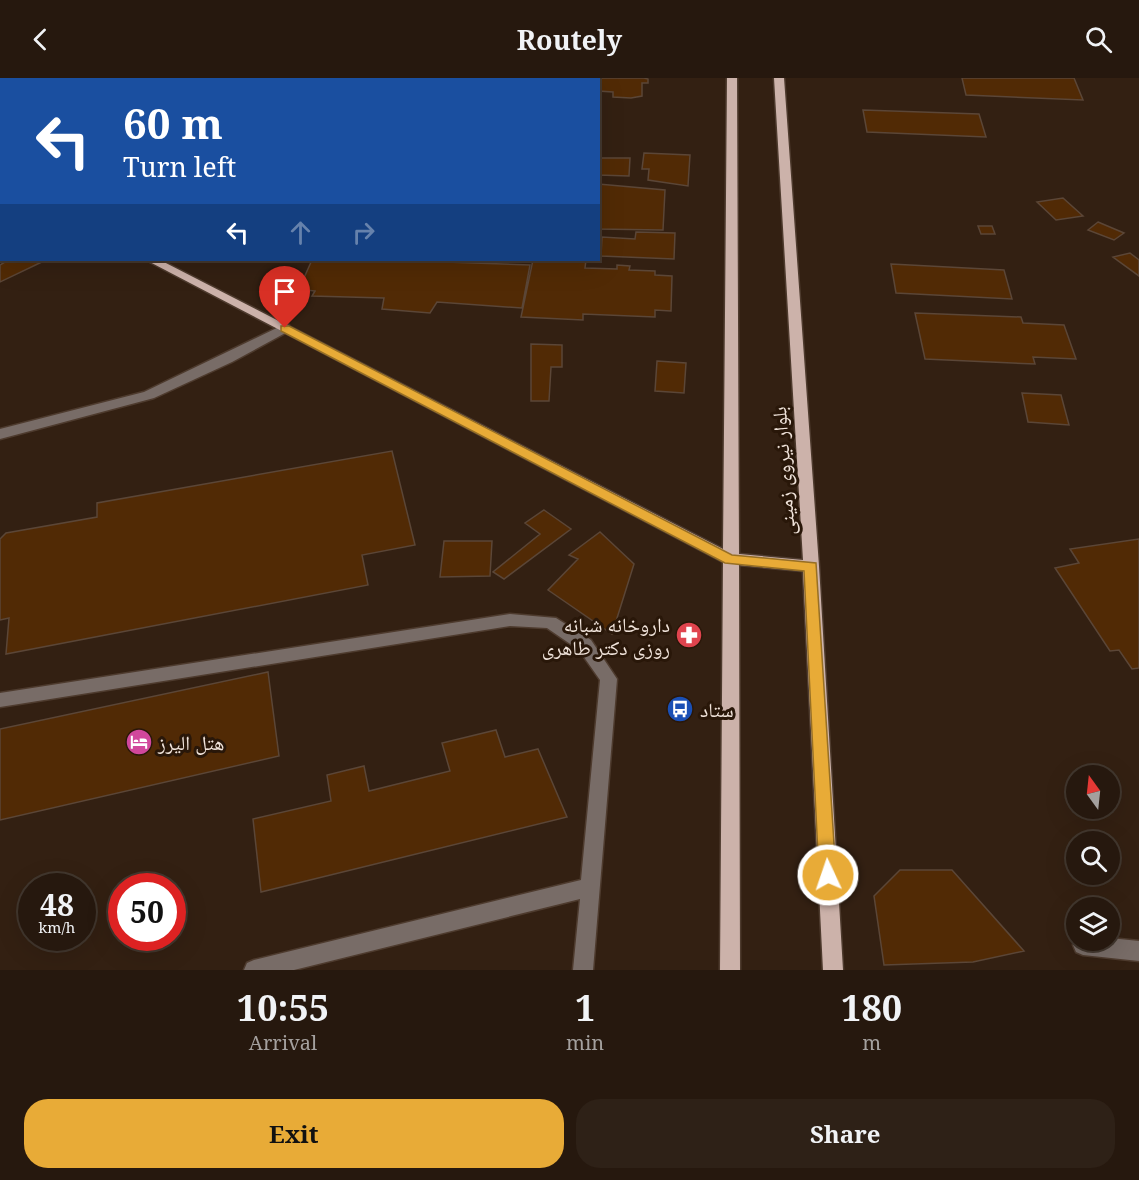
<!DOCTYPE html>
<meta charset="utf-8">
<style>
body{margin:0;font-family:"Noto Serif","Noto Naskh Arabic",serif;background:#2e2117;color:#f1f3f6;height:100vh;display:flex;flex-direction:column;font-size:22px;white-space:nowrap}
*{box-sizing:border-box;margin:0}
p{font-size:20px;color:#a4a09e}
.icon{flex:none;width:33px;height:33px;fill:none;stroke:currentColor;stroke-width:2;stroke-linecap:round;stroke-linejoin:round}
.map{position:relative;height:892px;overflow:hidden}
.details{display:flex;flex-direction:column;background:#26180e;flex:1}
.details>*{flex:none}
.hud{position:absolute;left:0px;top:0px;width:600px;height:183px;box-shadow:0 6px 24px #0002,0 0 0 2px #42372e;background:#1a4fa0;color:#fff;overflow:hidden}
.needle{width:39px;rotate:345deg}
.fabs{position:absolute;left:1066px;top:687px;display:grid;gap:12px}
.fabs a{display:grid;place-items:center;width:54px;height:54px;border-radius:50%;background:#26180e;box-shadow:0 6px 24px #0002,0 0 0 2px #42372e;font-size:30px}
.speed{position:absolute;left:18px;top:795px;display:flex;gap:12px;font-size:30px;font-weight:700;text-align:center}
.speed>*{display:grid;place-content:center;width:78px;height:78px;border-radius:50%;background:#26180e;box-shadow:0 6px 24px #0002,0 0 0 2px #42372e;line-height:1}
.speed small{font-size:15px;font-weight:400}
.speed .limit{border:9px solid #d22;background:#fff;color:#111}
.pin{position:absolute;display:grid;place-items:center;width:51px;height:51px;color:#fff;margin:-62px -26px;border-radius:50% 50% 50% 0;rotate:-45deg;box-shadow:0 0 6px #0007}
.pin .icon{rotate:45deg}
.me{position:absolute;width:66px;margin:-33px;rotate:357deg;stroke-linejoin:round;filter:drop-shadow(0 0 4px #0008)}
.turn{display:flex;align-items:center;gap:21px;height:126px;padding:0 24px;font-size:27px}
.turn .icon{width:78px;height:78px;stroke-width:2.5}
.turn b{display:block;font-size:42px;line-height:51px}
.lanes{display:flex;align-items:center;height:57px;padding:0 24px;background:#0003;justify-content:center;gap:30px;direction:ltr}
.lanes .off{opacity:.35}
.eta{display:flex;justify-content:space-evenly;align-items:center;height:102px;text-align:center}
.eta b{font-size:36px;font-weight:700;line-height:42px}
.primary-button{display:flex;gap:12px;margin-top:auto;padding:12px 24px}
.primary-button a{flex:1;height:69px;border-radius:24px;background:#e8ab37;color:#111;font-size:24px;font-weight:700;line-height:69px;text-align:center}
.primary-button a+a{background:#2e2117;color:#f1f3f6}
header{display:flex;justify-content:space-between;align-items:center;height:78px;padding:0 24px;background:#26180e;font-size:27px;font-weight:700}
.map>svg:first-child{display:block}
</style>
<header><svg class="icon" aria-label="back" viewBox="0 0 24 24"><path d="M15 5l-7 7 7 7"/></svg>Routely<svg class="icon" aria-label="search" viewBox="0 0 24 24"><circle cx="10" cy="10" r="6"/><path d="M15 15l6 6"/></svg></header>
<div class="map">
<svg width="1139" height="892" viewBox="0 0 1139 892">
<rect width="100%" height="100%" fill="#332012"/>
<path fill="#512a05" stroke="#5b4637" stroke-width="1.5" d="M25 0H79L22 2Z
M158 0H280L154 2Z
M503 0H644L648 1V5H642V18L631 20 613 19V14L598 13V2Z
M962 0H1074L1083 22 966 17Z
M863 32 979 36 986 59 867 54Z
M644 75 690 77 688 108 648 102 649 91H642Z
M598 80H630L629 98 598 97Z
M598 106 665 112 663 152 598 151Z
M1063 120 1083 138 1056 142 1037 124Z
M1098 144 1124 155 1114 162 1088 152Z
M978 148H992L995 156H981Z
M636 154 675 155 674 181 601 178 602 159 635 161Z
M0 157 2 182H46L0 204V187L5 184 0 181Z
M1130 175 1139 182V198L1113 179Z
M312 182H446V184L530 187 522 230 437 224 430 235 382 231 384 220 312 218 315 213 299 211Z
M533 182H586L585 190 617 191V187L630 188 629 192 655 193V197L672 198 671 233 655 232V239L583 236V242L521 239Z
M891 186 1004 192 1012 221 896 215Z
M915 235 1021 239 1023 245 1064 247 1076 281 1033 279 1035 286 925 281Z
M531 266 562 267V289H551L549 323H531Z
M657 283 686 285 684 315 655 313Z
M1022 315 1061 317 1069 347 1028 344Z
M392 373 415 467 362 477 368 507 6 576 9 540 0 542V461L6 455 97 439V425Z
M544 432 571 451 504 501 493 494 540 456 525 445Z
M600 454 634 486 612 556 548 512 578 481 569 477Z
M1139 461V590L1132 591 1119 572 1110 573 1055 490 1079 485 1070 471Z
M444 463H492L490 498 440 499Z
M268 594 279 678 0 742V651Z
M496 652 505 679 538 671 567 739 261 814 253 741 331 723 327 697 364 688 369 713 450 693 442 665Z
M900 792H952L1024 873 973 884 884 887 874 818Z"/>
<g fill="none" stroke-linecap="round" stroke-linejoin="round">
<defs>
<path id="minor" d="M7 0H18L6 2Z
M482 0H492L482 2Z
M285 246 289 247V253L232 284 154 320 0 361V351L144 314Z
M510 536 556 540 591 562 617 601 593 892H573L580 821 294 892H244L247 885 254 882 581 802 600 602 579 572 547 550 510 548 0 629V615Z
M1077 860V862H1110V860L1139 863V883L1083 877 1076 874 1073 867Z"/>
<path id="major" d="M727 0H737L739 476 803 482 774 0H784L819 488 843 892H823L803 493 739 487 740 892H720L723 484 146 182H160L723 471Z
M0 100H2V106H0Z"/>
</defs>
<use href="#minor" stroke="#4e3b2e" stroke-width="3"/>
<use href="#major" stroke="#4e3b2e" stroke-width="3"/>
<use href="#minor" fill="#786c67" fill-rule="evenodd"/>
<use href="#major" fill="#ccb2aa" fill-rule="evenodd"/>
</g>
<path fill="#e8ab37" stroke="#976f24" stroke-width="1.5" d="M281 248H289L732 477 816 485 836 797 834 803 828 805 821 803 819 797 804 493 725 485 281 253Z"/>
<defs>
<symbol id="pharmacy-disc" viewBox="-11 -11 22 22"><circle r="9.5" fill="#e0444e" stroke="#291709"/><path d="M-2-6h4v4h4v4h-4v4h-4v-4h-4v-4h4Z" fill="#fff"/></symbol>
<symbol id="bus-disc" viewBox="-11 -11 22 22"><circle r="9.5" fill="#1a4fb4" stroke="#291709"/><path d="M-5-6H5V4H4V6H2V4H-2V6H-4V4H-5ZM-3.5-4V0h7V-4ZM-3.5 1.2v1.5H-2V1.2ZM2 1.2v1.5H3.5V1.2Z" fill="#fff"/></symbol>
<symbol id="hotel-disc" viewBox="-11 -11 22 22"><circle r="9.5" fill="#d1479c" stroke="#291709"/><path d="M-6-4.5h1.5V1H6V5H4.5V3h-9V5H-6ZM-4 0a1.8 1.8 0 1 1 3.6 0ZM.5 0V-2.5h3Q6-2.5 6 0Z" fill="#fff"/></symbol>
</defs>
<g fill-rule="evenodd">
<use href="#pharmacy-disc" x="674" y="542" width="30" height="30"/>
<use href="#bus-disc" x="665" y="616" width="30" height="30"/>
<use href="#hotel-disc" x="124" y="649" width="30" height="30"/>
</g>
<g text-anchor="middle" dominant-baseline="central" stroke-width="6" stroke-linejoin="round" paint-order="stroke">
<g font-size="20" fill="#f1e4db" stroke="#291709">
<text transform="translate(783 393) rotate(-94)">بلوار نیروی زمینی</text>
</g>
<g font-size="20" fill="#f1e4db" stroke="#291709" text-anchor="start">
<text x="670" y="546" text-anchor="end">داروخانه شبانه<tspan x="670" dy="23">روزی دکتر طاهری</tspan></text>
<text x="700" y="631">ستاد</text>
<text x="158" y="664">هتل الیرز</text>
</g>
</g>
</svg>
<div class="fabs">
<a><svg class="needle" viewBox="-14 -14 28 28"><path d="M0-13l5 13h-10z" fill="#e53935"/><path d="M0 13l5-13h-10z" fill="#a4a09e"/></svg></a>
<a><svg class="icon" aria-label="search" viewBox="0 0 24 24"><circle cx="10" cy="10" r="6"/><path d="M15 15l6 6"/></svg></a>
<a><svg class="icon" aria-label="layers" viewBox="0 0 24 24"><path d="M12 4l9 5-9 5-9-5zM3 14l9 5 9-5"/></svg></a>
</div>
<div class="speed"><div>48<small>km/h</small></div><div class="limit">50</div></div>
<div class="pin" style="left:285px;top:250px;background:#d93025"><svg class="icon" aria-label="arrive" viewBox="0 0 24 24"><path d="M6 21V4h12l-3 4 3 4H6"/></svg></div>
<svg class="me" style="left:828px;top:797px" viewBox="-20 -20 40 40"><circle r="17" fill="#e8ab37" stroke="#fff" stroke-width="3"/><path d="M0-11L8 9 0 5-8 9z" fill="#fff"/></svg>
<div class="hud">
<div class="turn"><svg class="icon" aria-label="left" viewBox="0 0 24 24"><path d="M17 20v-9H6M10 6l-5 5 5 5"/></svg><div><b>60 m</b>Turn left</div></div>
<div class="lanes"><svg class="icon" aria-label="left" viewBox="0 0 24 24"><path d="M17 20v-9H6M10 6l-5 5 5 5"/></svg><svg class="icon off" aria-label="ahead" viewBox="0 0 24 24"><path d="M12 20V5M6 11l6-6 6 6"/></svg><svg class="icon off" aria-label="right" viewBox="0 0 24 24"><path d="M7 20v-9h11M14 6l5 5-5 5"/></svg></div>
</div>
</div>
<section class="details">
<div class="eta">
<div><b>10:55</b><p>Arrival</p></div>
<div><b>1</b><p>min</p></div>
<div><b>180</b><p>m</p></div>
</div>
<div class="primary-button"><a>Exit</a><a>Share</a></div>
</section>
